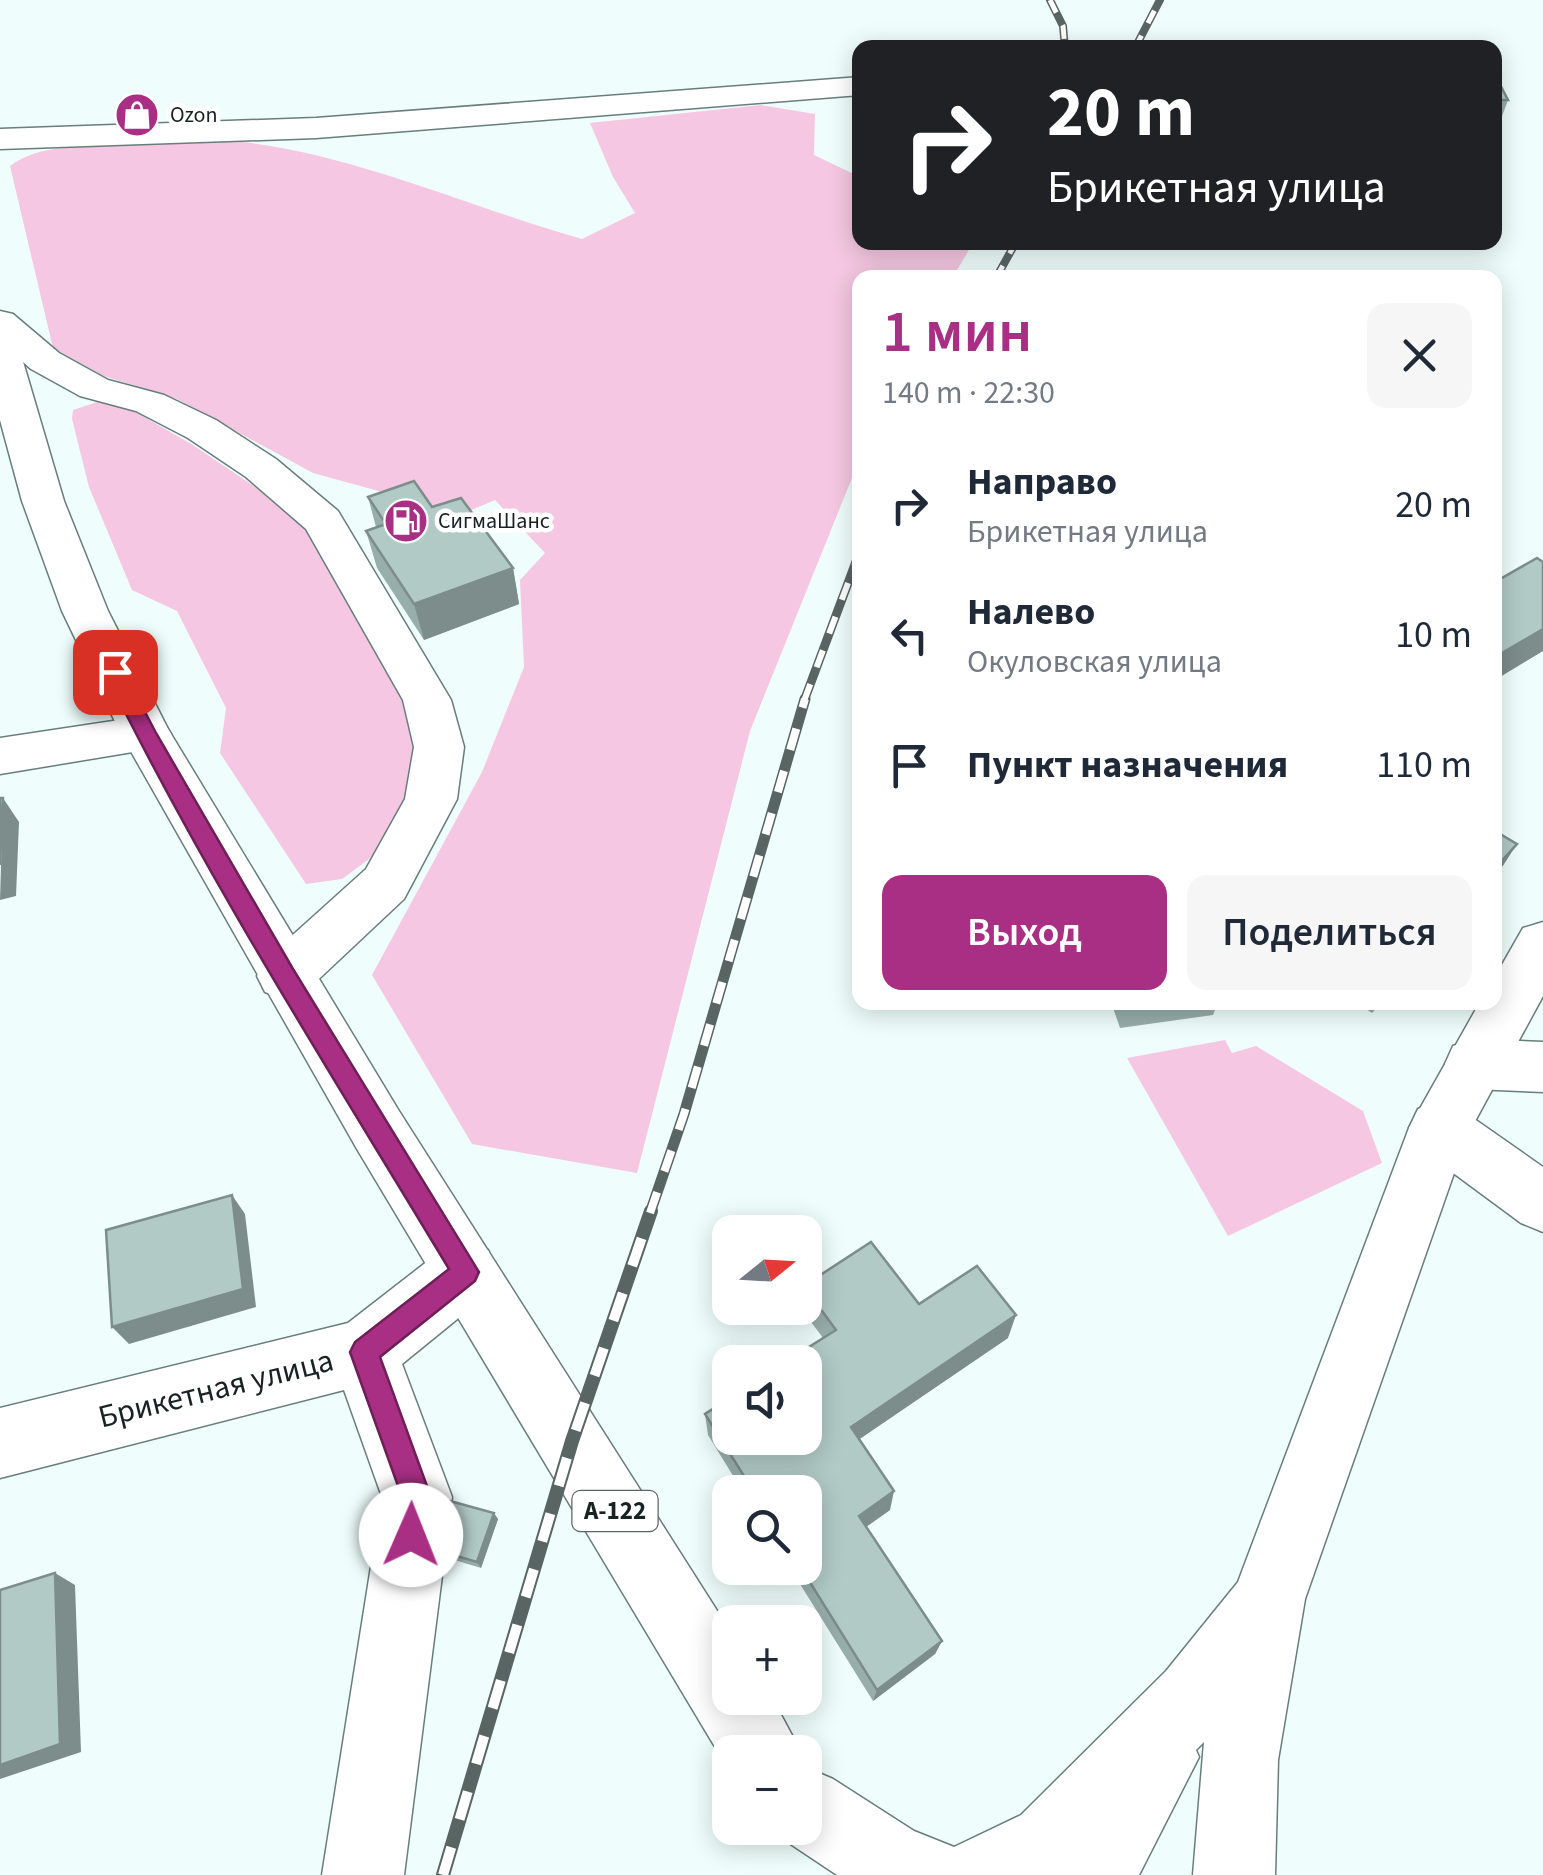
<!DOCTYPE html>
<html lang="ru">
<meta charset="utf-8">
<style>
body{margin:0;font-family:"Source Sans 3",sans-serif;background:#f6f6f7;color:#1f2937;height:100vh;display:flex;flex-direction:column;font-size:38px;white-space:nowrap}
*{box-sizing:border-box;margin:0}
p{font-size:32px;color:#747a83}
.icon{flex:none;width:55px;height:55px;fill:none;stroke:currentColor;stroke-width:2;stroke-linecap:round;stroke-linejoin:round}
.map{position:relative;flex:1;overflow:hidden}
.drawer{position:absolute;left:852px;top:270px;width:650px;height:740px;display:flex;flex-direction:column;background:#fff;border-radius:20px;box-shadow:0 5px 25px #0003}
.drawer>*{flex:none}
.banner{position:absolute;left:852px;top:40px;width:650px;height:210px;border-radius:20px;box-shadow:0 5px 25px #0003;background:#202124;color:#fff;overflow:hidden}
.needle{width:65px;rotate:72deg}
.fabs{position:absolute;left:712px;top:1215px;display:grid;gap:20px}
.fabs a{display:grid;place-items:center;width:110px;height:110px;border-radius:20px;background:#fff;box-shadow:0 5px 25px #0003;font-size:50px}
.pin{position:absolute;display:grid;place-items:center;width:85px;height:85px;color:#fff;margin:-42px;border-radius:20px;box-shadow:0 5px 15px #0006}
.me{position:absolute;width:110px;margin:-55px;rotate:1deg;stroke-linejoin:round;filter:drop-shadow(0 0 8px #0008)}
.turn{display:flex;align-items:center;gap:35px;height:210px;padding:0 30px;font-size:45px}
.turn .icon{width:130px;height:130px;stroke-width:2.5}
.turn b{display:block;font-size:70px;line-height:85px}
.round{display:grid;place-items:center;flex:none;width:105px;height:105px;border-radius:20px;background:#f6f6f7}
.summary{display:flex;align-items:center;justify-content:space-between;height:170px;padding:0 30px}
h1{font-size:60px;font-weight:600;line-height:75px;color:#a82f84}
.button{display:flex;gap:20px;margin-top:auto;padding:20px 30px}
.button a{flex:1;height:115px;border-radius:20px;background:#a82f84;color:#fff;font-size:40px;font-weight:600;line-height:115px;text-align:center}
.button a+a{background:#f6f6f7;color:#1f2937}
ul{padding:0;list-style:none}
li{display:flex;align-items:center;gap:30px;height:130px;padding:0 30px}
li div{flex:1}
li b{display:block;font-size:38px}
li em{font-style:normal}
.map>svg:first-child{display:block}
</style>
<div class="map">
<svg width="1543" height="1875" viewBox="0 0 1543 1875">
<rect width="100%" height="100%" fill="#effefc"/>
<path fill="#f5c7e2" d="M761 105 815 114 814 155 860 177V242L973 243 953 277 860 278V458L750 731 637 1173 472 1144 372 975 482 772 524 667 520 580 545 553 495 500 462 514 313 473 177 399 104 376 53 348 10 166C39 144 85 146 121 145 161 144 204 138 243 142 360 156 469 207 582 239L635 213 613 177 590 123Z
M103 400 125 406 193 445 279 503 324 544 422 729 401 825 368 860 342 879 306 884 220 753 226 708 177 611 132 590 89 487 72 419 73 410Z
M1225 1040 1232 1053 1256 1046 1363 1111 1382 1163 1228 1236 1127 1058Z"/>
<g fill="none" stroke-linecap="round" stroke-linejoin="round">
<defs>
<path id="minor" d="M860 77V95L316 138 0 149V129L316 118Z
M0 311 13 314 59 353 108 380 164 395 216 420 276 459 338 511 451 700 464 747 457 799 404 899 305 992 285 999 265 992 257 976 265 960 366 869 405 799 414 747 403 700 306 529 246 477 188 438 136 411 80 396 31 369 0 342Z
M146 716 163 721 171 734 163 747 0 774V738Z
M1474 1039 1543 1042V1092L1474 1089 1453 1082 1445 1064 1453 1046Z
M1439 1101 1460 1109 1543 1167V1232L1521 1223 1418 1147 1409 1128 1418 1109Z
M465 1242 488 1250 497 1272 488 1294 402 1364 452 1497 404 1875H322L382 1497 344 1390 0 1478V1408L348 1323 442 1250Z"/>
<path id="major" d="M0 336 14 340 19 348 64 501 108 611 168 729 399 1111 730 1631V1698H772L801 1752H730V1772L357 1149 121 734 62 611 22 501 0 420Z
M1543 922V996L1467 1136 1305 1599 1278 1760 1275 1875H1193L1204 1742 1196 1750 1199 1757 1139 1875H837L777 1835 774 1828H805V1767L833 1779 914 1831 954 1847 1021 1815 1166 1671 1238 1582 1409 1128 1480 1002H1495V977L1523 928Z"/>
</defs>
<use href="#minor" stroke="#677e7b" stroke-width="3"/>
<use href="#major" stroke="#677e7b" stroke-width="3"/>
<use href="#minor" fill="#fff" fill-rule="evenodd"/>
<use href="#major" fill="#fff" fill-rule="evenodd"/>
<defs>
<path id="rail-far3" d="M1050 0 1063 26 1065 48
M1135 48 1160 0
M996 278 1016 242"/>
<path id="rail-far2" d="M804 701 860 551"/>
<path id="rail-far1" d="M650 1213 684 1114 805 699"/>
<path id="rail" d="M443 1875 572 1441 651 1211"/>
</defs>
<use href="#rail-far3" stroke="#596563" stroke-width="8"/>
<use href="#rail-far2" stroke="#596563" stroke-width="9"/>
<use href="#rail-far1" stroke="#596563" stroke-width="11"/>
<use href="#rail" stroke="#596563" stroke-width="14"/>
<use href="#rail-far3" stroke="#fff" stroke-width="5" stroke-dasharray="14" stroke-linecap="butt"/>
<use href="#rail-far2" stroke="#fff" stroke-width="6" stroke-dasharray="18" stroke-linecap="butt"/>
<use href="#rail-far1" stroke="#fff" stroke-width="8" stroke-dasharray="22" stroke-linecap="butt"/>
<use href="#rail" stroke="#fff" stroke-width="10" stroke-dasharray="29" stroke-linecap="butt"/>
</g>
<path fill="#98aeaa" d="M1495 75 1508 100 1495 135Z
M368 497 432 507 513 568 519 604 424 640 377 568 366 531 376 527Z
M1111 1002H1218L1213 1015 1120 1028Z
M1356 1002H1382L1372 1013Z
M805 1285 919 1304 1008 1338 859 1439 890 1510 866 1527 942 1641 935 1654 873 1701 790 1568H805V1492H743L708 1435 705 1414 823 1338 802 1310V1308H805Z
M498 1519 481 1568 448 1558 443 1552Z"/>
<path fill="#7c8d8b" d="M513 568 519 604 424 640 414 604Z
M1543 629V651L1495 680V657Z
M3 798 19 822 16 896 0 900Z
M1517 844 1495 878V868Z
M232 1195 245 1214 256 1307 129 1344 112 1327Z
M1016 1315 1008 1338 848 1447 851 1427Z
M894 1491 890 1510 856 1534 859 1516Z
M494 1513 498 1519 481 1568 477 1562Z
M55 1573 75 1585 81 1752 0 1779V1765Z
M942 1641 935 1654 873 1701 877 1690Z"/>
<path fill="#b1cac6" stroke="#7c8d8b" stroke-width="2.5" d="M1495 75 1508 100H1495Z
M414 481 432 507 461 498 513 568 414 604 366 531 386 524 368 497Z
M1537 558 1543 562V629L1495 657V582Z
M0 798H3L0 865Z
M1495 831 1517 844 1495 868Z
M1127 1002H1150L1128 1005Z
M232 1195 243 1289 112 1327 106 1230Z
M871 1242 919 1304 977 1266 1016 1315 851 1427 894 1491 859 1516 942 1641 877 1690 801 1568H805V1492H754L705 1414 730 1398V1438H805V1362H785L836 1330 805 1288V1285Z
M450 1501 494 1513 477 1562 443 1552Z
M55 1573 60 1744 0 1765V1590Z"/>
<path fill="#a82f84" stroke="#6d1f56" stroke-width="2.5" d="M115 666 122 668 156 733 293 969 479 1272 475 1281 380 1357 431 1497 422 1545 411 1550 401 1545 396 1535 402 1497 350 1352 355 1342 449 1269C331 1073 206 878 105 672Z"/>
<defs>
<symbol id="shop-disc" viewBox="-11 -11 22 22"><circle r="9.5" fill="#a82f84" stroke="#fff"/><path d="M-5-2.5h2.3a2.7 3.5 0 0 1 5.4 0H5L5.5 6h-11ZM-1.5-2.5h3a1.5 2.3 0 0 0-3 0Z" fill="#fff"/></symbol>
<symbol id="fuel-disc" viewBox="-11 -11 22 22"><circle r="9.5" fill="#a82f84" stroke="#fff"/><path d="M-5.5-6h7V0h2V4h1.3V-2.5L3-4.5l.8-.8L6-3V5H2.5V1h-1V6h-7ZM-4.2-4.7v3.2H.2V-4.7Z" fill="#fff"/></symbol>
</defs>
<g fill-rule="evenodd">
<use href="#shop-disc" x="112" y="90" width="50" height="50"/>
<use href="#fuel-disc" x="381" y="496" width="50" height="50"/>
</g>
<g text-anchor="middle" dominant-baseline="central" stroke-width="9" stroke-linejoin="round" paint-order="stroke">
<g font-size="22" fill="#182221" stroke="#fff" text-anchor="start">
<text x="170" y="115">Ozon</text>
<text x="438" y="521">СигмаШанс</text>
</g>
<rect fill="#fff" stroke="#5d6464" stroke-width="2.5" x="572.5" y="1491" width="85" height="40" rx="8"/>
<g font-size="25" font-weight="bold" fill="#182221">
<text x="615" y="1511">А-122</text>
</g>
<g font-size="32" fill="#182221" stroke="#fff">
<text transform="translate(216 1389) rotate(-14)">Брикетная улица</text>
</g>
</g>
</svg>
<div class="fabs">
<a><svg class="needle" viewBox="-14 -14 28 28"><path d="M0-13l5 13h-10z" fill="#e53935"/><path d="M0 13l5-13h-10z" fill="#747a83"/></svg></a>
<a><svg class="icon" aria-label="sound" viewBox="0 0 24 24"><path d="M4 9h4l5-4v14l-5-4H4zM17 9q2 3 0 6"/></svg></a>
<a><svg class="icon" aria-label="search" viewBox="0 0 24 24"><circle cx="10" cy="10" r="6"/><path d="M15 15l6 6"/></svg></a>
<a>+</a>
<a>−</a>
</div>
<div class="pin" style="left:115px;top:672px;background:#d93025"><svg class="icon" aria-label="arrive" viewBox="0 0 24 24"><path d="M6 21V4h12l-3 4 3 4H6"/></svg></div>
<svg class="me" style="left:411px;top:1535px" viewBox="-20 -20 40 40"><circle r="19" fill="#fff"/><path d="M0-13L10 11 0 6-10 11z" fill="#a82f84"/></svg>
<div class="banner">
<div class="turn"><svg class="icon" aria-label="right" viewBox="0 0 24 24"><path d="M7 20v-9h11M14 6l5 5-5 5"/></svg><div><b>20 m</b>Брикетная улица</div></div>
</div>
<section class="drawer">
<div class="summary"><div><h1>1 мин</h1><p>140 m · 22:30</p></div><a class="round"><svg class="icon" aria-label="close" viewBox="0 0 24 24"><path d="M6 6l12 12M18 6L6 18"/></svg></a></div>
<ul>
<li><svg class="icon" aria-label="right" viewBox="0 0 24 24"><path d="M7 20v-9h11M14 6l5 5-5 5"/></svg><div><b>Направо</b><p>Брикетная улица</p></div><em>20 m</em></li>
<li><svg class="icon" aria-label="left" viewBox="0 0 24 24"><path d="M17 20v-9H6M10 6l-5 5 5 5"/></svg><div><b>Налево</b><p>Окуловская улица</p></div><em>10 m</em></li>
<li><svg class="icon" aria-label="arrive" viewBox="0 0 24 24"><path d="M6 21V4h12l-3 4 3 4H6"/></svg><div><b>Пункт назначения</b></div><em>110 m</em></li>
</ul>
<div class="button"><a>Выход</a><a>Поделиться</a></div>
</section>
</div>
